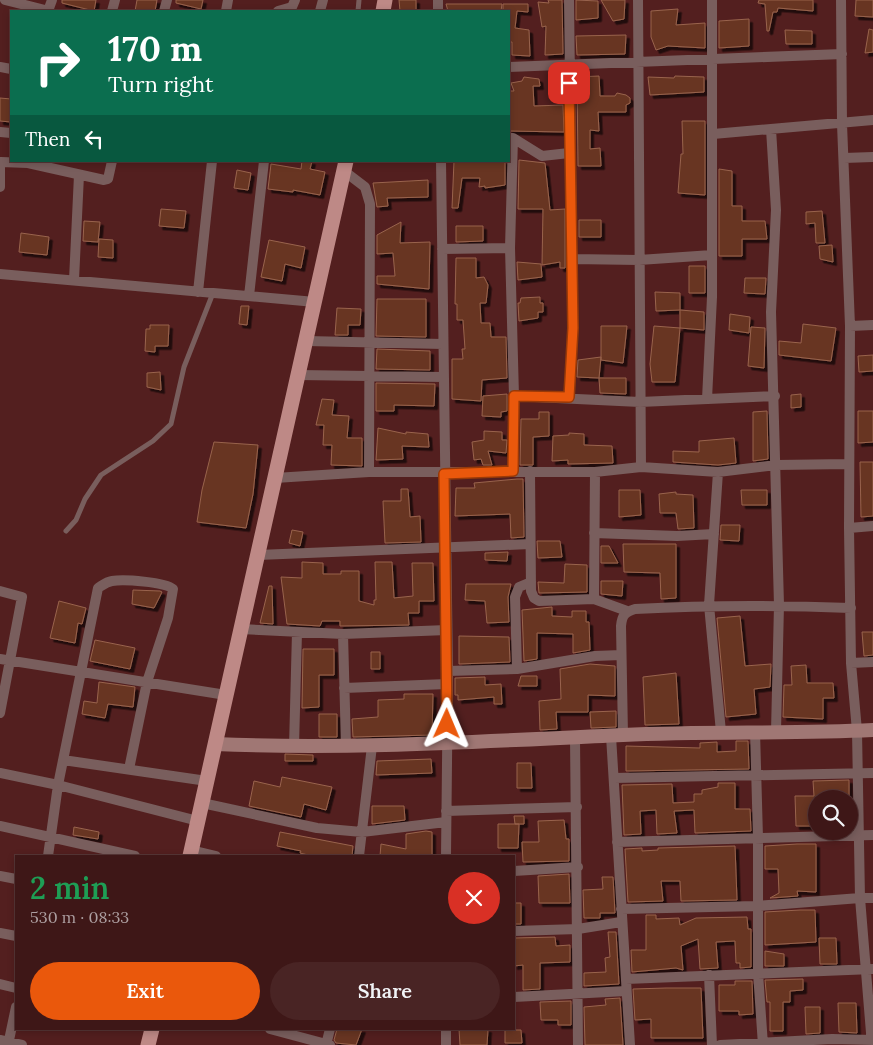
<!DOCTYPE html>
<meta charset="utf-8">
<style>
body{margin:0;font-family:Lora,serif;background:#492424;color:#f1f3f6;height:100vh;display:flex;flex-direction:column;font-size:19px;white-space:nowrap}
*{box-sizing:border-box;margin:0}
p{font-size:16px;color:#ad9fa1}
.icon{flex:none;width:28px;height:28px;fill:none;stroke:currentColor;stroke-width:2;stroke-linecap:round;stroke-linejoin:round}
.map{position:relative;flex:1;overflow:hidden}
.drawer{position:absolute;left:15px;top:855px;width:500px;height:175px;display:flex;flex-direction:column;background:#3e1717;border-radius:0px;box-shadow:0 2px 8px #0003,0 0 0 1px #573636}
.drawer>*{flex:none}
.top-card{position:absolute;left:10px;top:10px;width:500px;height:152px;border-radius:0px;box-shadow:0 2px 8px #0003,0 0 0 1px #573636;background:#0b6e4f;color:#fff;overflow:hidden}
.buttons{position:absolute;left:808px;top:790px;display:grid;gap:10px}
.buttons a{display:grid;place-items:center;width:50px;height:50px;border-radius:50%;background:#3e1717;box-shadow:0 2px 8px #0003,0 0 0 1px #573636;font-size:25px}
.pin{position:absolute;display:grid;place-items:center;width:42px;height:42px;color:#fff;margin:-21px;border-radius:10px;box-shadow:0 2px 8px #0006}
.me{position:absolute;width:55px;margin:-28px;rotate:1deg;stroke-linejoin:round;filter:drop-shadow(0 0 4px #0008)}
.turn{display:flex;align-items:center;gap:18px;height:105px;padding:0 15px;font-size:22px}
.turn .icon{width:65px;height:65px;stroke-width:2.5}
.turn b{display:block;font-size:35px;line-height:42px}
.then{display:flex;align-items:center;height:48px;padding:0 15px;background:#0003;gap:10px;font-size:19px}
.round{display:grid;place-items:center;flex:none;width:52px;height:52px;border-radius:26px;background:#492424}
.overview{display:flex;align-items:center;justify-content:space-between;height:85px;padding:0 15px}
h1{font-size:30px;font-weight:600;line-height:38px;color:#1e9e55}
.action{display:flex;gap:10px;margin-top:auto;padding:10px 15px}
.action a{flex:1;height:58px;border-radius:30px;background:#ea580c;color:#fff;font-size:20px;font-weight:600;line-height:58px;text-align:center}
.action a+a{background:#492424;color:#f1f3f6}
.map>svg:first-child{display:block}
</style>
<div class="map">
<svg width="873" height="1045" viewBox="0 0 873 1045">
<defs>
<filter id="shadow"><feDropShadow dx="3.5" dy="3.5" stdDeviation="0" flood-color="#0009"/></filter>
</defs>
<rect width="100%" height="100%" fill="#531f1f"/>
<path fill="#673621" stroke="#99634d" filter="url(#shadow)" d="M62 0H96L94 11 62 3Z
M137 0H157L155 11H135Z
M176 0H203L201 9 176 3Z
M399 0H416V11H400Z
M548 0H562L563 54 545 55 546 26 542 27 538 2 549 3Z
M576 0 598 1V18L576 20Z
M601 0H625L624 19 613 21Z
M759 0H813V11L778 8 777 12H773L769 31H767L765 4 758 3Z
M856 0H873V17L855 16Z
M446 4H502L501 11H448Z
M503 4H528V12L517 11 515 28 529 30 530 56 512 55V42H509V10H503Z
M678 9 676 25 705 23V48L668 46 656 50 651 37V11Z
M749 19V46L719 48V21Z
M869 29 873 30V52L865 53Z
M785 30 812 31V44H786Z
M626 35 625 54 577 55 576 36Z
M599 76 600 96H615L617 93 626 95 630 98V103L626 105V112H598L599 131 590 130V149L600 148 601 166H578L577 77Z
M675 76 704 77V92L650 95 648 77 674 78Z
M524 77 539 79 540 86H533L534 106 563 105 564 132 509 131V91H514L511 83 522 81Z
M0 98 11 99V122L0 121Z
M682 121H705V195L678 193 681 154H683Z
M519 160 545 163 550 210 565 209V268H560V262L542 265 543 209H518Z
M302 161H312L310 169 325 172 320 195 293 190V192L268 189 271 164 301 169Z
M454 161H505V185L485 188V186L479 187 480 178H462L458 208H452Z
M719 169 732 171V206H742V221H765L767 239H742V256H719Z
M237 170 251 173 248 190 234 188Z
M428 180V197L387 198 388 206 377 207 373 183Z
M161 209 186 211 184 228 159 226Z
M822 211 825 243H816L815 223 806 224V212Z
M579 220H601V237H579Z
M84 221 100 222 98 242 83 241Z
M401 222 400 243 430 242 429 289 377 284V276H395L393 253 377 254V235Z
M456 226H483V241L456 242Z
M21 233 49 237 47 255 19 252Z
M99 239 113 240V258L98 257Z
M269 240 305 247 301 268 285 264 282 281 261 277Z
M832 245 833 262 820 259 819 246Z
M456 258H476V278L484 277 488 285 486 303H480L481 323H490L491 337H506L507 378 482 380 481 401 452 399V359H463L462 349H465L463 320H457V304H455Z
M517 262 541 264 542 277 518 280Z
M689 266H705V293H689Z
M745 278H766L765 294 744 293Z
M655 292 680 293V310L656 311Z
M540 297V303H543V312H538V318L519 321 518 303H520L521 298Z
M377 299H426V337L376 336Z
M241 306H249L247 325 239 324Z
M337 308 361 309 360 325H348V335H335Z
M680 310 704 312V330L680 328Z
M730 314 750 317 749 333 729 330Z
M803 324 836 328 831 361 779 355V341L801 343Z
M150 325H169L168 346H155V352L145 351 146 329H150Z
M601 326H627L623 363 601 360Z
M654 326 680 328 675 382H652L650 364Z
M751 327 765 328 764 368 748 366Z
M377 349 430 351V370L376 369Z
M873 355V371L859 372 858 356Z
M601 357 599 378 577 377 578 360Z
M160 372 161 390 147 387V373Z
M599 378H626V394L600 393Z
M376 383 435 384 434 406 394 405V411H376Z
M507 394V411L501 412V417L482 416 483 396Z
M801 394V407L791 408V395Z
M322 399 334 400 332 415 349 416 347 438H362V466L331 465 332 445H323L324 425H316Z
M767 411 768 459 753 461V412Z
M858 411H873V442L858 443Z
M539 412H549V436L533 437V465H520L521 419H539Z
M378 428 406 434V432L428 434 429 447 402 446 403 459 376 460Z
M484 431 502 432V440H507L506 453 488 451 492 465H483L481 459 474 460 472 442 484 440Z
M569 433 584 434V445L612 446 613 463 568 464V460L552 461 553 436 569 435Z
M734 438 736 463 718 465 673 462V451L699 452V441Z
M214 442 258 445 253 494 246 528 197 522 202 490Z
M860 462H873V516L861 517Z
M517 479H523L524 537 511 538 510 514 455 516 456 488H475L474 483Z
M401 489H408L410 517 420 516 421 542 385 543 383 501H401Z
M619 490H640L641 515 619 517Z
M741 490H767V505H742Z
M676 492V494L693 495 694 528 678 529 676 513H660L659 494Z
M721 525H740L739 541 720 540Z
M292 530 303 532 300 546 289 543Z
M537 541H560L562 557 538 558Z
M623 544H676V598L661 599 660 573 624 572Z
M601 546H609L618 563H601Z
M508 552 507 561 485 560V553Z
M302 562 323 563V574H341V571H359V601L374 605V600H376L375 562H392L394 598 413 596 412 563H433L434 601H419V613H408L409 625 340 626V621H322L320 626 287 624 281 577 302 578Z
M565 564 587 565V592L539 593 538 582 564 583Z
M601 581H623L622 596 601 594Z
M466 584H511L508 597 509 622 487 623 485 601 465 600Z
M269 586H272L273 624 260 623Z
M133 590 160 591 162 592 154 608 132 604Z
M59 601 86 608 82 624 78 623 75 643 50 638Z
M552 607V616L572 617V611H586V622H589L590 650 573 653V634L537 633V659L524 661 522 610Z
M740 616 745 666 771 664 770 687 754 689 756 714 726 717 717 618Z
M862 632H873V655L864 656Z
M459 636 509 637 510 662 459 664Z
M95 640 135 648 130 669 90 661Z
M303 649H334V675H319V707L302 708Z
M371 652H380V669H371Z
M590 664 615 666V696L588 695V712H556L557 729 540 730 539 701 561 699 560 669Z
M806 665 807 683H833L834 698H823V719L783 717 784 685H792L791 666Z
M676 673 679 724 645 725 643 677Z
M521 676H537V686H518Z
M485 677V685L501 684 502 704H494V697L458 700V695H455V678Z
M99 682 135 687 133 707 108 704 105 718 82 714 84 701 97 703Z
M404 694H433L432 735 353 737 352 719 378 717V700L404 699Z
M616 711V727L591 728 590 712Z
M319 714H337V737H319Z
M736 741H748L749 769 626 771V746L700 748V743L717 742V752L736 751Z
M285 754 313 755V761H285Z
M431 759 432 773 376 775 377 761Z
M517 763H531L532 788H517Z
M282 777 332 787 326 810 304 804 301 817 249 806 254 781 280 787Z
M849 780V799H816V826H796L795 796H814L813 781Z
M718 783H735V809H750L751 831 695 833 694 810 674 811 677 833 657 834 656 810 640 811 641 834 624 835 622 785 672 784 673 803 694 802V794H702V790L718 787Z
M372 806H404L405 820 372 824Z
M514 816H524V824H515H519L518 848H498V824H515Z
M564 820 566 839H569V861L523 862 522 842H539L538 821Z
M74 827 99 832 98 839 73 835Z
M426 831 432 832V856H380L381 844 406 849V834Z
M280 832 353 846 352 856H312L300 853 301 851 277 846Z
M797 844H816V892L797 891 798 896 770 898 779 893 778 869H765V846Z
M735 846 737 900 681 901 680 881H661L663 901 628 902 625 849 642 848V851L658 850V848Z
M569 874 570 903H539L538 876Z
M602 877H613L615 913H600V918H584L583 890 603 889Z
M514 903H521V924H514Z
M800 910H815L816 942 765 945V912Z
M646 915H656V919L679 918 680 925 696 918 747 917 748 929H751V967L740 968V963H736L735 941 716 942 718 968 700 969 698 939 681 946 683 970 676 968 632 972 631 950H646Z
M608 932H616L619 984 584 986V973L606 972 605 958 610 957Z
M555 937 556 946 570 945V962L540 963V989L523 990V965L514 966V938Z
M819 938H836L837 964H820Z
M765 951 784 954V966H765Z
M803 979V990L790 991V1002H783V1031H770V1002H767L765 980Z
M735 981H752L753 1014 739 1015V1011H719V985H735Z
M666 988H701L703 1038H651V1019L635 1020 633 989Z
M620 998 623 1045H585L584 1007 606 1005 605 999Z
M571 1001V1025H558V1020H541L540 1002Z
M838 1003H856L857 1033 839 1032Z
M805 1007H820V1033L806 1034Z
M337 1029H362L356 1045 336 1043 334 1040Z
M459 1029H488L487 1045H460Z
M505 1030H521L522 1043H505Z"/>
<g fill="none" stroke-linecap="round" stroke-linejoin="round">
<path stroke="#795e5d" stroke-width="5" d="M358 11 359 0
M66 531 76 520 85 499 101 475 153 441 171 424 184 367 213 293"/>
<path stroke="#795e5d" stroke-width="10" d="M5 0 49 11
M438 0V11
M638 0 641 467
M48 11 52 0
M112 11 115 0
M164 11 167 0
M226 11 228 0
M278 11 292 7 295 0
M320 11 323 0
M0 67 11 69
M509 67 842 54
M771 129 776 210 771 312 779 605 776 731
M0 132 11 133
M713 134 873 120
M509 138H513L542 156 569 153
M513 138 510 248 514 396 513 471
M844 158 873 157
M441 161 448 671 446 856
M0 162V187
M1 162 28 163 104 180 108 179 112 161
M344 171 365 187 370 204 369 472
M442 249 510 248
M572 259 639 260 712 255
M0 274 315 302
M74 280 79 175
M198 292 212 161
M249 296 264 161
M850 326 873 325
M306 341 443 344
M298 375 443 377
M514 396 640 402 775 396
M569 397 573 328 569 0
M707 399 712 297V0
M530 471 531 591 534 598 539 601 594 599
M595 472 594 599 627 611
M718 472 709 605 721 732
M275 478 369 472H595L641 467 718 472 776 465 848 464
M849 528 873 526
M594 533 677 536 714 534
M258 555 530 544
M0 591 22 597 0 713
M241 629 343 634 447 630
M343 634 346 746
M0 659 226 695
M851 663 873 662
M517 669 515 597 519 587 531 582
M448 671 517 669 595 656 621 655
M344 688 447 684
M755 731 758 838V973L763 1045
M623 735 621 626C622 615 625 612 635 609 708 605 779 605 851 608
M611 736 630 1045
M575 738 578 1045
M294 747 297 632
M63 760 207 781
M0 773 58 785 198 821
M614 778 873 773
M202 803 317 828 362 832 446 822
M446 811 577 807
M0 826 135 856
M617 842 873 835
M191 850 216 856
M48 856 58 785 98 588C103 585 106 582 112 581 124 579 165 582 173 589L168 618 147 682 129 769
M359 856 372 746
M514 871 578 867
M0 876 16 879
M621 909 757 906 860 898 857 731 851 663 849 528 850 326 842 124 841 0
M514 931 578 929 621 922
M0 933 16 936
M709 975 712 1045
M626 979 873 969
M0 984 16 988
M514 997 626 991
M270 1029 330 1045
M446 1029V1045
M0 1040 22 1045
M8 1045 16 1007
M326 1045 330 1029
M720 1045 832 1039 873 1040
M872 1045 860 898H873"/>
<path stroke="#a07774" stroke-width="14" d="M215 744C352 750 487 741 623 735 707 731 790 734 873 730"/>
<path stroke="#be8986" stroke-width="15" d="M383 11 385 0
M190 856 346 161
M148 1045 152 1029"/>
</g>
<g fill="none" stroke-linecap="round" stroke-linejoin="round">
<defs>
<path id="route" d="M447 724 444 474 513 471 514 396 569 397 573 328 569 83"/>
</defs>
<use href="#route" stroke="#983908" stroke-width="12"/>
<use href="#route" stroke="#ea580c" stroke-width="9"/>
</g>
</svg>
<div class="buttons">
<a><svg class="icon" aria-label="search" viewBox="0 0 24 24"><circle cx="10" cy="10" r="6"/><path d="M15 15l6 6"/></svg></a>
</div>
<div class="pin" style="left:569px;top:83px;background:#d93025"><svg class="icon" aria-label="arrive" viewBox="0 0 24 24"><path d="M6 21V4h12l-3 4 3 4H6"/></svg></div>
<svg class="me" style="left:447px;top:724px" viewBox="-20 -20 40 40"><path d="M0-17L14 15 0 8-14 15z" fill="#ea580c" stroke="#fff" stroke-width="4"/></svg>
<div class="top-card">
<div class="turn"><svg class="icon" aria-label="right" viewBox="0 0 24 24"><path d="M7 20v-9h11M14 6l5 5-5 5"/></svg><div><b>170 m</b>Turn right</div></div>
<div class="then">Then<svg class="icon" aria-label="left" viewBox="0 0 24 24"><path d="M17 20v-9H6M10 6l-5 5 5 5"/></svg></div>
</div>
<section class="drawer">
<div class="overview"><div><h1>2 min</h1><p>530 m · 08:33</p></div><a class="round" style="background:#d93025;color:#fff"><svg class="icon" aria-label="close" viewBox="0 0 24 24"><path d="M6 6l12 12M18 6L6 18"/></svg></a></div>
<div class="action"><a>Exit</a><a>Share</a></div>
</section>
</div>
